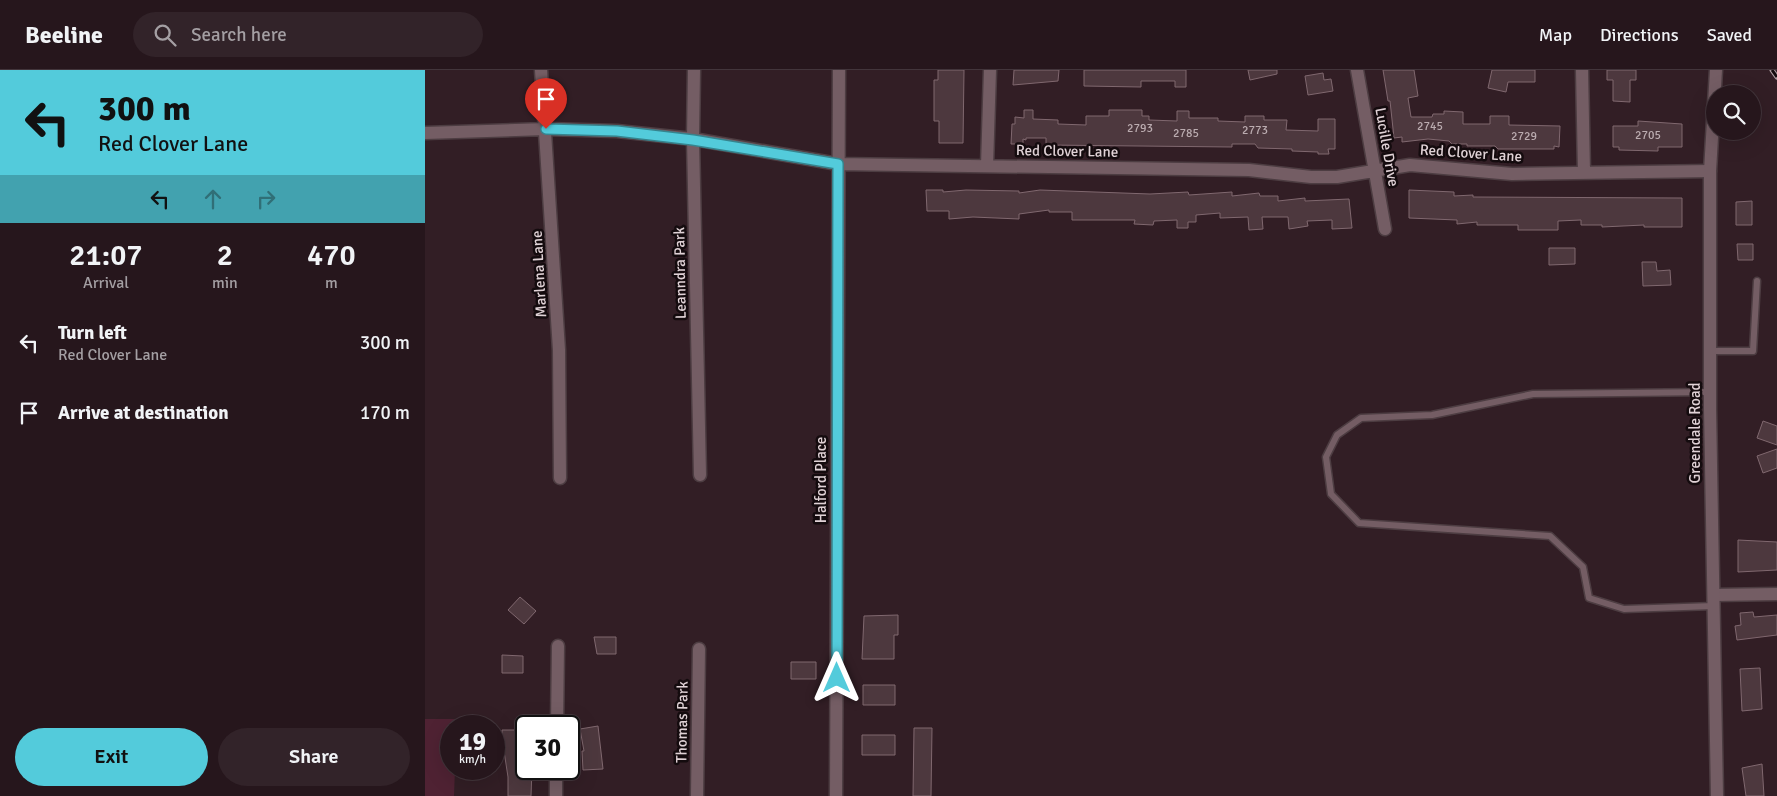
<!DOCTYPE html>
<style>
body{margin:0;font-family:Signika,sans-serif;background:#322329;color:#f1f3f6;height:100vh;display:flex;flex-direction:column;font-size:19px;white-space:nowrap}
*{box-sizing:border-box;margin:0}
p{font-size:16px;color:#a49fa3}
.icon{flex:none;width:28px;height:28px;fill:none;stroke:currentColor;stroke-width:2;stroke-linecap:round;stroke-linejoin:round}
.map{position:relative;flex:1;overflow:hidden}
.panel{display:flex;flex-direction:column;background:#26161c;width:425px}
.panel>*{flex:none}
.banner{background:#53cbdb;color:#111;overflow:hidden}
.tools{position:absolute;left:1281px;top:15px;display:grid;gap:10px}
.tools a{display:grid;place-items:center;width:55px;height:55px;border-radius:50%;background:#26161c;box-shadow:0 5px 20px #0002,0 0 0 1px #42353b;font-size:25px}
.speed{position:absolute;left:15px;top:645px;display:flex;gap:10px;font-size:25px;font-weight:700;text-align:center}
.speed>*{display:grid;place-content:center;width:65px;height:65px;border-radius:50%;background:#26161c;box-shadow:0 5px 20px #0002,0 0 0 1px #42353b;line-height:1}
.speed small{font-size:12px;font-weight:400}
.speed .limit{border:2px solid #111;border-radius:8px;background:#fff;color:#111}
.pin{position:absolute;display:grid;place-items:center;width:42px;height:42px;color:#fff;margin:-51px -21px;border-radius:50% 50% 50% 0;rotate:-45deg;box-shadow:0 0 5px #0007}
.pin .icon{rotate:45deg}
.me{position:absolute;width:55px;margin:-28px;rotate:0deg;stroke-linejoin:round;filter:drop-shadow(0 0 4px #0008)}
.turn{display:flex;align-items:center;gap:18px;height:105px;padding:0 15px;font-size:22px}
.turn .icon{width:65px;height:65px;stroke-width:2.5}
.turn b{display:block;font-size:35px;line-height:42px}
.lanes{display:flex;align-items:center;height:48px;padding:0 15px;background:#0003;justify-content:center;gap:25px;direction:ltr}
.lanes .off{opacity:.35}
.eta{display:flex;justify-content:space-evenly;align-items:center;height:85px;text-align:center}
.eta b{font-size:30px;font-weight:600;line-height:35px}
.button{display:flex;gap:10px;margin-top:auto;padding:10px 15px}
.button a{flex:1;height:58px;border-radius:30px;background:#53cbdb;color:#111;font-size:20px;font-weight:600;line-height:58px;text-align:center}
.button a+a{background:#322329;color:#f1f3f6}
ul{padding:0;list-style:none}
li{display:flex;align-items:center;gap:15px;height:70px;padding:0 15px}
li div{flex:1}
li b{display:block;font-size:19px}
li em{font-style:normal}
header{display:flex;align-items:center;gap:30px;box-sizing:border-box;height:70px;padding:0 25px;background:#26161c;border-bottom:1px solid #42353b}
header strong{font-size:24px}
nav{display:flex;gap:28px;margin-inline-start:auto;font-size:18px}
.search{width:350px;height:45px;background:#322329;display:flex;align-items:center;gap:12px;box-sizing:border-box;padding:0 18px;border-radius:28px;color:#a49fa3;font-size:19px}
main{display:flex;flex:1;min-height:0}
.map>svg:first-child{display:block}
</style>
<header>
<strong>Beeline</strong>
<div class="search"><svg class="icon" aria-label="search" viewBox="0 0 24 24"><circle cx="10" cy="10" r="6"/><path d="M15 15l6 6"/></svg>Search here</div>
<nav><a>Map</a><a>Directions</a><a>Saved</a></nav>
</header>
<main>
<section class="panel">
<div class="banner">
<div class="turn"><svg class="icon" aria-label="left" viewBox="0 0 24 24"><path d="M17 20v-9H6M10 6l-5 5 5 5"/></svg><div><b>300 m</b>Red Clover Lane</div></div>
<div class="lanes"><svg class="icon" aria-label="left" viewBox="0 0 24 24"><path d="M17 20v-9H6M10 6l-5 5 5 5"/></svg><svg class="icon off" aria-label="ahead" viewBox="0 0 24 24"><path d="M12 20V5M6 11l6-6 6 6"/></svg><svg class="icon off" aria-label="right" viewBox="0 0 24 24"><path d="M7 20v-9h11M14 6l5 5-5 5"/></svg></div>
</div>
<div class="eta">
<div><b>21:07</b><p>Arrival</p></div>
<div><b>2</b><p>min</p></div>
<div><b>470</b><p>m</p></div>
</div>
<ul>
<li><svg class="icon" aria-label="left" viewBox="0 0 24 24"><path d="M17 20v-9H6M10 6l-5 5 5 5"/></svg><div><b>Turn left</b><p>Red Clover Lane</p></div><em>300 m</em></li>
<li><svg class="icon" aria-label="arrive" viewBox="0 0 24 24"><path d="M6 21V4h12l-3 4 3 4H6"/></svg><div><b>Arrive at destination</b></div><em>170 m</em></li>
</ul>
<div class="button"><a>Exit</a><a>Share</a></div>
</section>
<div class="map">
<svg width="1352" height="726" viewBox="0 0 1352 726">
<rect width="100%" height="100%" fill="#321e25"/>
<path fill="#4f2233" d="M0 649H32V656H26V699H30L29 726H0Z"/>
<path fill="#4d383e" stroke="#80686f" d="M513 0H539L538 73H514V51H509V10H513Z
M589 0H634L633 11 588 15Z
M659 0H761V17H750V11H716V17L659 16Z
M823 0H852V4L825 10Z
M958 0H989L993 26 983 28 986 47H1007L1008 44H1019V41L1038 42V54H1065V46H1084V55L1135 56 1134 77 1129 76V79H1073L1070 76H1042V74H1027L1024 71 1003 69 977 72V67L969 68 965 31H963Z
M1067 0H1110V12H1083L1081 22 1063 18Z
M1182 0H1211V10H1205V32L1188 31V10H1182Z
M898 3 899 10 906 9 908 21 883 25 880 6Z
M599 40H608V49L633 50V54L661 55V46H684V40H717V46H724V50L752 51V41H764V48H793V51L820 52V46H839V50H862L861 60 893 61V49H910V79H903L904 84H893V82L867 81V79L833 78 830 74H807V77L621 75V68H601V70L598 69V74H586L587 54H590V47L599 48Z
M1213 51 1257 54V77H1233V81L1194 80V77H1188V56H1213Z
M501 120H518V122L541 120 594 121V123L615 120 725 124 763 122 764 125 807 122V126L834 123 835 126H853V131L880 128V131L924 129 927 158 907 159V150L882 151 883 156 864 159 863 147H837L838 159 824 160 823 147 795 148V143L771 145V152H763V158H752V150L729 151 728 155 709 154 710 150H647V142H624V140L594 144V149L548 147 524 149V141H502Z
M984 120 1029 122V126L1048 125V127L1257 128V157H1219V155L1177 157V155H1156V150L1133 151V160H1093V155H1052V152L1032 154V150L984 148Z
M1327 131V155H1311V132Z
M1312 174H1328V190H1313Z
M1124 178H1150V194L1124 195Z
M1217 192H1231L1232 201 1245 200 1246 215 1218 216Z
M1338 351 1352 356V375L1332 368Z
M1352 379V398L1338 403 1332 386Z
M1313 470 1352 472V500L1313 502Z
M95 527 111 541 99 554 83 540Z
M1328 542 1329 547 1352 545V565L1312 570 1310 556 1316 555 1315 543Z
M473 545V565H469V589H437L439 546Z
M169 567H191V584H172Z
M77 585 98 586V603H77Z
M366 592H391V609H366Z
M1335 598 1337 639 1317 641 1315 599Z
M438 615H470V635H438Z
M173 656 178 699 158 700 157 681H159L155 659Z
M489 658H507L506 726H488Z
M77 660H101V699H107L106 726H83V707L79 681H77Z
M437 665H470V685H437Z
M1337 694 1339 726H1321L1317 698Z"/>
<g fill="none" stroke-linecap="round" stroke-linejoin="round">
<defs>
<path id="lane" d="M1287 281H1328L1332 211
M1286 322 1108 324 1007 345 936 348 912 365 901 387 906 424 934 453 1125 466 1158 497 1164 528 1199 539 1289 536"/>
<path id="street" d="M116 0 134 280 135 408
M269 0 268 69 275 405
M932 0 960 159
M1157 0 1159 102
M0 63 121 59 192 61 268 69 413 94 824 100 886 107H912L985 95 1087 104 1285 101
M562 96 565 0
M1289 525 1352 524
M132 656 133 576
M131 726V699
M272 726 274 579
M411 726 414 0"/>
<path id="secondary" d="M1291 0 1285 101V339L1292 726"/>
</defs>
<use href="#lane" stroke="#4d3d42" stroke-width="9"/>
<use href="#street" stroke="#4d3d42" stroke-width="15"/>
<use href="#secondary" stroke="#4d3d42" stroke-width="15"/>
<use href="#lane" stroke="#745d64" stroke-width="6"/>
<use href="#street" stroke="#745d64" stroke-width="12"/>
<use href="#secondary" stroke="#745d64" stroke-width="12"/>
<defs>
<path id="rail" d="M1347 0 1352 7"/>
</defs>
<use href="#rail" stroke="#b0a0a5" stroke-width="5"/>
<use href="#rail" stroke="#140b0e" stroke-width="3" stroke-dasharray="9" stroke-linecap="butt"/>
</g>
<g fill="none" stroke-linecap="round" stroke-linejoin="round">
<defs>
<path id="route" d="M121 59 192 61 268 70 413 94 412 608"/>
</defs>
<use href="#route" stroke="#36848e" stroke-width="12"/>
<use href="#route" stroke="#53cbdb" stroke-width="9"/>
</g>
<g text-anchor="middle" dominant-baseline="central" stroke-width="5" stroke-linejoin="round" paint-order="stroke">
<g font-size="12" fill="#bbacb0">
<text x="1005" y="56">2745</text>
<text x="715" y="58">2793</text>
<text x="830" y="60">2773</text>
<text x="761" y="63">2785</text>
<text x="1223" y="65">2705</text>
<text x="1099" y="66">2729</text>
</g>
<g font-size="15" fill="#e0d2d6" stroke="#140b0e">
<text transform="translate(962 77) rotate(80)">Lucille Drive</text>
<text transform="translate(642 81) rotate(1)">Red Clover Lane</text>
<text transform="translate(1046 83) rotate(4)">Red Clover Lane</text>
<text transform="translate(255 203) rotate(-91)">Leanndra Park</text>
<text transform="translate(114 204) rotate(-93)">Marlena Lane</text>
<text transform="translate(1270 363) rotate(-90)">Greendale Road</text>
<text transform="translate(396 410) rotate(-90)">Halford Place</text>
<text transform="translate(257 652) rotate(-89)">Thomas Park</text>
</g>
</g>
</svg>
<div class="tools">
<a><svg class="icon" aria-label="search" viewBox="0 0 24 24"><circle cx="10" cy="10" r="6"/><path d="M15 15l6 6"/></svg></a>
</div>
<div class="speed"><div>19<small>km/h</small></div><div class="limit">30</div></div>
<div class="pin" style="left:121px;top:59px;background:#d93025"><svg class="icon" aria-label="arrive" viewBox="0 0 24 24"><path d="M6 21V4h12l-3 4 3 4H6"/></svg></div>
<svg class="me" style="left:412px;top:608px" viewBox="-20 -20 40 40"><path d="M0-17L14 15 0 8-14 15z" fill="#53cbdb" stroke="#fff" stroke-width="4"/></svg>
</div>
</main>
